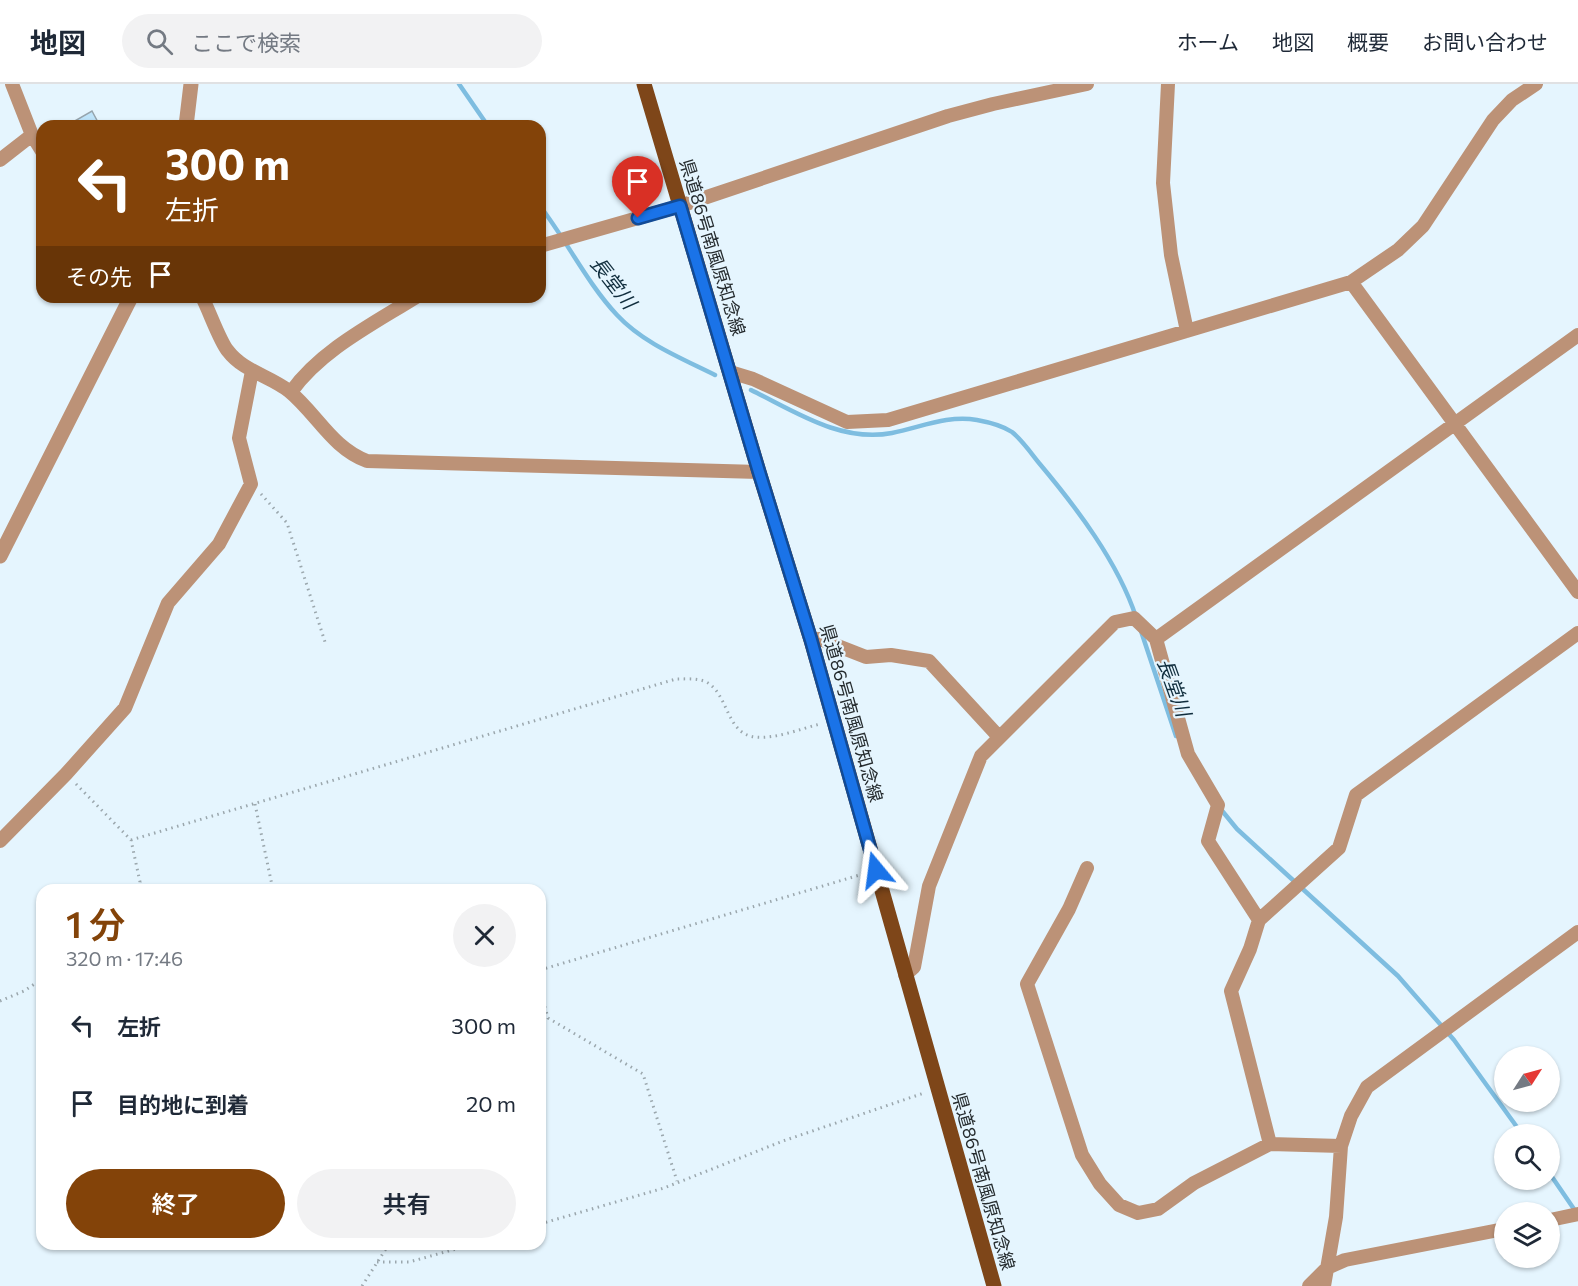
<!DOCTYPE html>
<html lang="ja">
<meta charset="utf-8">
<style>
body{margin:0;font-family:Commissioner,"Noto Sans JP",sans-serif;background:#f2f2f3;color:#1f2937;height:100vh;display:flex;flex-direction:column;font-size:22px;white-space:nowrap}
*{box-sizing:border-box;margin:0}
p{font-size:20px;color:#747a83}
.icon{flex:none;width:33px;height:33px;fill:none;stroke:currentColor;stroke-width:2;stroke-linecap:round;stroke-linejoin:round}
.map{position:relative;flex:1;overflow:hidden}
.sheet{position:absolute;left:36px;top:800px;width:510px;height:366px;display:flex;flex-direction:column;background:#fff;border-radius:18px;box-shadow:0 2px 4px #0004}
.sheet>*{flex:none}
.guide{position:absolute;left:36px;top:36px;width:510px;height:183px;border-radius:18px;box-shadow:0 2px 4px #0004;background:#834309;color:#fff;overflow:hidden}
.needle{width:39px;rotate:54deg}
.buttons{position:absolute;left:1494px;top:962px;display:grid;gap:12px}
.buttons a{display:grid;place-items:center;width:66px;height:66px;border-radius:50%;background:#fff;box-shadow:0 2px 4px #0004;font-size:30px}
.pin{position:absolute;display:grid;place-items:center;width:51px;height:51px;color:#fff;margin:-62px -26px;border-radius:50% 50% 50% 0;rotate:-45deg;box-shadow:0 0 6px #0007}
.pin .icon{rotate:45deg}
.me{position:absolute;width:66px;margin:-33px;rotate:344deg;stroke-linejoin:round;filter:drop-shadow(0 0 4px #0008)}
.turn{display:flex;align-items:center;gap:21px;height:126px;padding:0 30px;font-size:27px}
.turn .icon{width:78px;height:78px;stroke-width:2.5}
.turn b{display:block;font-size:42px;line-height:51px}
.then{display:flex;align-items:center;height:57px;padding:0 30px;background:#0003;gap:12px;font-size:22px}
.round{display:grid;place-items:center;flex:none;width:63px;height:63px;border-radius:32px;background:#f2f2f3}
.summary{display:flex;align-items:center;justify-content:space-between;height:102px;padding:0 30px}
h1{font-size:36px;font-weight:600;line-height:45px;color:#834309}
.button{display:flex;gap:12px;margin-top:auto;padding:12px 30px}
.button a{flex:1;height:69px;border-radius:36px;background:#834309;color:#fff;font-size:24px;font-weight:600;line-height:69px;text-align:center}
.button a+a{background:#f2f2f3;color:#1f2937}
ul{padding:0;list-style:none}
li{display:flex;align-items:center;gap:18px;height:78px;padding:0 30px}
li div{flex:1}
li b{display:block;font-size:22px}
li em{font-style:normal}
header{display:flex;align-items:center;gap:36px;box-sizing:border-box;height:84px;padding:0 30px;background:#fff;border-bottom:2px solid #e0e1e3}
header strong{font-size:28px}
nav{display:flex;gap:33px;margin-inline-start:auto;font-size:21px}
.search{width:420px;height:54px;background:#f2f2f3;display:flex;align-items:center;gap:15px;box-sizing:border-box;padding:0 21px;border-radius:33px;color:#747a83;font-size:22px}
.map>svg:first-child{display:block}
</style>
<header>
<strong>地図</strong>
<div class="search"><svg class="icon" aria-label="search" viewBox="0 0 24 24"><circle cx="10" cy="10" r="6"/><path d="M15 15l6 6"/></svg>ここで検索</div>
<nav><a>ホーム</a><a>地図</a><a>概要</a><a>お問い合わせ</a></nav>
</header>
<div class="map">
<svg width="1578" height="1202" viewBox="0 0 1578 1202">
<rect width="100%" height="100%" fill="#e5f5fe"/>
<g fill="none" stroke-linecap="round" stroke-linejoin="round">
<path stroke="#7ebde0" stroke-width="4.5" d="M459 0 488 42
M540 122C567 157 587 199 617 231 643 259 681 274 715 291
M751 306C794 327 841 359 892 349 922 343 947 331 977 336 988 338 1003 342 1012 348 1022 356 1031 369 1039 379 1076 423 1118 478 1136 533
M1141 547 1176 652
M1219 723 1237 745 1398 892 1454 956 1522 1050
M1550 1090 1576 1128"/>
</g>
<path fill="#bee3f9" stroke="#96a4ad" stroke-width="1.5" d="M92 27 100 42H66Z"/>
<g fill="none" stroke-linecap="round" stroke-linejoin="round">
<path stroke="#9ba7ad" stroke-width="3" stroke-dasharray="1.5 4.5" stroke-linecap="butt" d="M261 410 287 439 325 558
M76 700 131 756 140 798 135 806
M255 720 273 806
M131 756 676 595C685 595 695 594 704 597 729 607 725 651 756 653 776 655 800 645 820 640
M540 886 863 790
M540 905 548 934 643 990 677 1097
M0 917 24 907 42 895
M540 1140 664 1104 783 1057 924 1009
M377 1178H409L474 1160
M362 1202 389 1160"/>
<path stroke="#bc9277" stroke-width="14" d="M12 0 32 51 42 67
M1168 0 1163 99 1171 171 1187 247
M0 76 32 51
M540 162 680 122 948 32 993 20 1087 0
M1351 198 1578 508
M202 213C209 226 220 258 228 267 243 287 270 292 289 307 317 330 332 364 367 377L759 388
M730 288 753 295 847 338 888 336 1351 198 1398 166 1423 142 1493 36 1512 16 1536 0
M291 308C321 266 373 240 416 213
M1156 555 1578 251
M811 556 820 555 866 573 891 571 929 577 999 653
M0 757 66 690 125 624 168 519 219 460 251 400 239 354 252 287
M1087 784 1069 825 1027 900 1082 1071 1100 1100 1119 1121 1138 1129 1158 1125 1194 1099 1270 1060
M905 891 914 883 929 802 981 672 1115 538 1134 534 1156 555 1188 670 1218 721 1208 757 1259 836
M1341 1062 1270 1060 1231 907 1250 865 1259 836 1339 764 1356 711 1578 549
M1550 1136 1578 1130
M1309 1202 1327 1184 1345 1176 1504 1145
M1324 1202 1336 1133 1341 1062 1351 1032 1367 1003 1578 848"/>
<path stroke="#bc9277" stroke-width="15" d="M186 42 191 0
M0 472 131 213"/>
<path stroke="#7e4619" stroke-width="15" d="M644 0 759 388 811 556 994 1202"/>
</g>
<g fill="none" stroke-linecap="round" stroke-linejoin="round">
<defs>
<path id="route" d="M638 134 680 122 759 388 811 556 876 786"/>
</defs>
<use href="#route" stroke="#114b97" stroke-width="15"/>
<use href="#route" stroke="#1a73e8" stroke-width="10"/>
</g>
<g text-anchor="middle" dominant-baseline="central" stroke-width="4.5" stroke-linejoin="round" paint-order="stroke">
<g font-size="18" fill="#252b2e" stroke="#e5f5fe">
<text transform="translate(713 163) rotate(73)">県道86号南風原知念線</text>
<text transform="translate(852 629) rotate(74)">県道86号南風原知念線</text>
<text transform="translate(984 1097) rotate(74)">県道86号南風原知念線</text>
</g>
<g font-size="20" font-style="italic" fill="#102d3d" stroke="#e5f5fe">
<text transform="translate(614 198) rotate(52)">長堂川</text>
<text transform="translate(1175 603) rotate(70)">長堂川</text>
</g>
</g>
</svg>
<div class="buttons">
<a><svg class="needle" viewBox="-14 -14 28 28"><path d="M0-13l5 13h-10z" fill="#e53935"/><path d="M0 13l5-13h-10z" fill="#747a83"/></svg></a>
<a><svg class="icon" aria-label="search" viewBox="0 0 24 24"><circle cx="10" cy="10" r="6"/><path d="M15 15l6 6"/></svg></a>
<a><svg class="icon" aria-label="layers" viewBox="0 0 24 24"><path d="M12 4l9 5-9 5-9-5zM3 14l9 5 9-5"/></svg></a>
</div>
<div class="pin" style="left:638px;top:134px;background:#d93025"><svg class="icon" aria-label="arrive" viewBox="0 0 24 24"><path d="M6 21V4h12l-3 4 3 4H6"/></svg></div>
<svg class="me" style="left:876px;top:786px" viewBox="-20 -20 40 40"><path d="M0-17L14 15 0 8-14 15z" fill="#1a73e8" stroke="#fff" stroke-width="4"/></svg>
<div class="guide">
<div class="turn"><svg class="icon" aria-label="left" viewBox="0 0 24 24"><path d="M17 20v-9H6M10 6l-5 5 5 5"/></svg><div><b>300 m</b>左折</div></div>
<div class="then">その先<svg class="icon" aria-label="arrive" viewBox="0 0 24 24"><path d="M6 21V4h12l-3 4 3 4H6"/></svg></div>
</div>
<section class="sheet">
<div class="summary"><div><h1>1 分</h1><p>320 m · 17:46</p></div><a class="round"><svg class="icon" aria-label="close" viewBox="0 0 24 24"><path d="M6 6l12 12M18 6L6 18"/></svg></a></div>
<ul>
<li><svg class="icon" aria-label="left" viewBox="0 0 24 24"><path d="M17 20v-9H6M10 6l-5 5 5 5"/></svg><div><b>左折</b></div><em>300 m</em></li>
<li><svg class="icon" aria-label="arrive" viewBox="0 0 24 24"><path d="M6 21V4h12l-3 4 3 4H6"/></svg><div><b>目的地に到着</b></div><em>20 m</em></li>
</ul>
<div class="button"><a>終了</a><a>共有</a></div>
</section>
</div>
